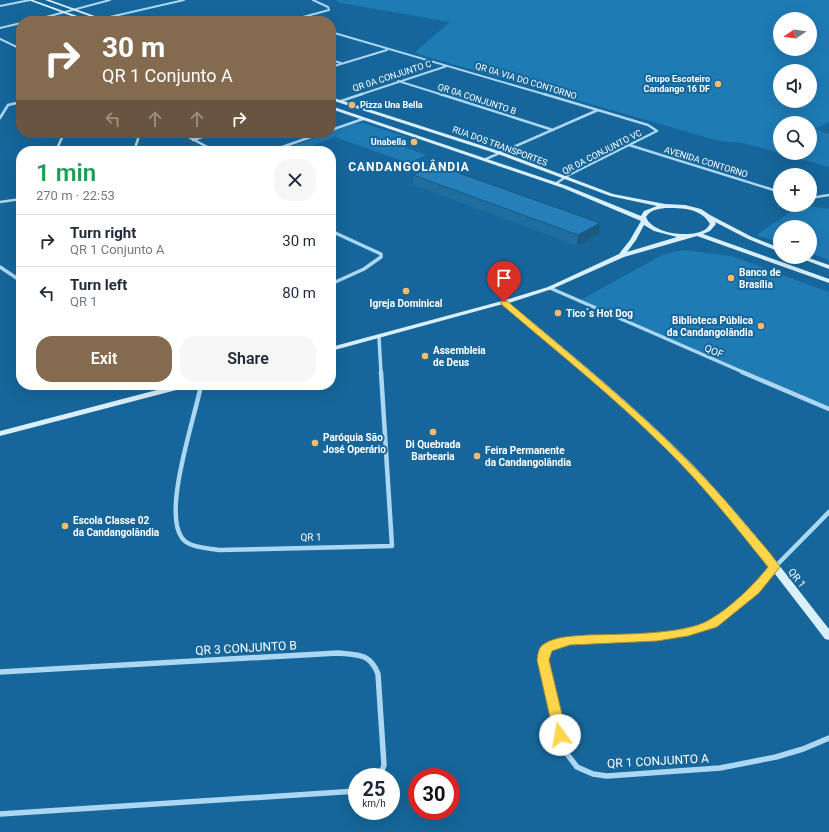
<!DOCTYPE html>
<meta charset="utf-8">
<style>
body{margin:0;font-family:Roboto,sans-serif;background:#f6f6f7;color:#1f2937;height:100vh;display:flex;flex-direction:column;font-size:15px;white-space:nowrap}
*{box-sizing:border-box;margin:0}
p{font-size:13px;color:#747a83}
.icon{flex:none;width:22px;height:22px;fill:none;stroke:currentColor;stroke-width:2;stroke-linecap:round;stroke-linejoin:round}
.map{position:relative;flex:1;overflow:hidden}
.panel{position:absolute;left:16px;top:146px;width:320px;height:244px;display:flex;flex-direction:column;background:#fff;border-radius:16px;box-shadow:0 4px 16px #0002}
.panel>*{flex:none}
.guide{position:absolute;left:16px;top:16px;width:320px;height:122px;border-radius:16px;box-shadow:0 4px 16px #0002;background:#846b4f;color:#fff;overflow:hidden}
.needle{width:26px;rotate:257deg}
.buttons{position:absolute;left:773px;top:12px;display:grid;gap:8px}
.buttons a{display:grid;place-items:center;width:44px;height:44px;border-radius:50%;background:#fff;box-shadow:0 4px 16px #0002;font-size:20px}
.speed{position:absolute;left:348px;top:768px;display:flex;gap:8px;font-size:20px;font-weight:700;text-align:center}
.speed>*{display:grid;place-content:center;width:52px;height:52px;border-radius:50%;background:#fff;box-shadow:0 4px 16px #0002;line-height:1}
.speed small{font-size:10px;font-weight:400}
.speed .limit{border:6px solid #d22;background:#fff;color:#111}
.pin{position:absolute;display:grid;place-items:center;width:34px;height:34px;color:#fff;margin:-41px -17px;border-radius:50% 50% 50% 0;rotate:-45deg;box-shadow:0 0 4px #0007}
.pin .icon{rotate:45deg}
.me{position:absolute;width:44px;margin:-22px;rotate:347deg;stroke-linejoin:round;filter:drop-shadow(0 0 3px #0008)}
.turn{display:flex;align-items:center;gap:14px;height:84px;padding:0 20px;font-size:18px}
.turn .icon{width:52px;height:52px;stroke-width:2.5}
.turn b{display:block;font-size:28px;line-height:34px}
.lanes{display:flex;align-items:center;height:38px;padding:0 20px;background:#0003;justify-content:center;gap:20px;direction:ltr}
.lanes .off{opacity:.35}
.round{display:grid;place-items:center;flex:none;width:42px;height:42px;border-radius:16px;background:#f6f6f7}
.headline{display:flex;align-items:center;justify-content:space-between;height:68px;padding:0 20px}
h1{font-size:24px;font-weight:600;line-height:30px;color:#1e9e55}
.primary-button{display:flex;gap:8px;margin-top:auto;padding:8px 20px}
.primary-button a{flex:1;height:46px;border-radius:16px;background:#846b4f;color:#fff;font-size:16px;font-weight:600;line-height:46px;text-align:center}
.primary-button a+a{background:#f6f6f7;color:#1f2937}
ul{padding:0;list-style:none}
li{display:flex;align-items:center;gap:12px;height:52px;padding:0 20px;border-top:1px solid #e0e1e3}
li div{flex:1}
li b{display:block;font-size:15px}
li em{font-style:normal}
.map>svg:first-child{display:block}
</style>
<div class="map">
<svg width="829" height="832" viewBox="0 0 829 832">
<rect width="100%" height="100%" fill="#16669b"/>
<path fill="#1e7bb4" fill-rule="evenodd" d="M335 0H829V122L815 129 829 134V167L743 143 719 141 421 55 415 52 450 22 341 3ZM780 19H810V49H780ZM780 71H810V101H780ZM780 123H810V153H780Z
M363 123 406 137 393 143 426 155 408 163 335 137 299 151H280L353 124Z
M800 205 829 209V260L810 253V227H780V243L757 235Z
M684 250 731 256 829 292V406L577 302 664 254Z"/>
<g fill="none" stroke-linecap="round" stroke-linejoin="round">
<path stroke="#abd7f2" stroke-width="2" d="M0 6 30 0
M101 19 184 0
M31 21 110 0
M288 21 329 10 328 7 313 0
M0 28 21 23
M331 32 547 95
M0 39 21 49
M331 60 341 63
M331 67 387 50
M398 81 443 95
M359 95 447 66"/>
<path stroke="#abd7f2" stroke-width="2.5" d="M440 94 553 130
M544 94 648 125 657 131 569 175 555 184
M341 101 362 94
M0 118 8 105 21 102
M331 130 363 119
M181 133 215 151
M193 140 214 133
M629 145 780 192
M56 151 64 133
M134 151 140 133
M271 151 322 133
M486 159 598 110
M810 198 829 195
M0 202 21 199"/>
<path stroke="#abd7f2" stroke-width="3.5" d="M331 231 381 254V257L364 269 331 284
M0 267 21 281
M550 288 745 373
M379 337 381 373"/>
<path stroke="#abd7f2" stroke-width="4.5" d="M742 372 829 409
M201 385C195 418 162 511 182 538 189 548 208 548 219 550L392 546 381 372
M768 574 829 512"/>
<path stroke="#abd7f2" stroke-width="5.5" d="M769 573 755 591 713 624 688 632 657 636 569 641 548 647 544 653 543 661 564 750 577 767 593 774 607 776 720 768 776 757 803 749 829 738
M0 672 338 653C358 655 370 653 378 674L384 765 380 777
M0 814 357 791"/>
<path fill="#daeffc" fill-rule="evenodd" d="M28 0H33L91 21H85Z
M45 0H50L109 21H103Z
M331 97 502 152 613 194 665 204 685 205 701 209 710 215 752 237 780 248V252L748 239 715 222 716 224 710 231 703 234 829 279V283L697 236 624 257 552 289 509 303C572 355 636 407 693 465 742 516 785 573 829 629V640L825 639C781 582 737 523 688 470 631 410 566 358 503 304L331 351V347L502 301 548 287 619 254 630 240 641 221 563 188 331 109V106L567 186 641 216 644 211 657 206 610 196 498 154 331 100ZM665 208C682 208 701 208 710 224 709 225 708 227 706 229 692 239 652 234 646 217 650 210 658 209 665 208ZM644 225 654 231 677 237 627 252 636 240Z
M797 257H806L829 265V269Z
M176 385H189L188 387 0 436V431Z"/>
</g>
<path fill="#206e9f" d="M413 175 600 223 599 234 577 246 413 185Z"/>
<path fill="#1a5a82" d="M600 223 599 234 577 246 578 235Z
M335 312V318L331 320V314Z"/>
<path fill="#2580b9" stroke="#1a5a82" d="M436 165 600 223 578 235 413 175Z
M331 310 335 312 331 314Z"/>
<path fill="#ffd54a" stroke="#a68a30" d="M501 301H507C588 370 671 435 740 518 753 534 769 550 780 567L759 593 717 627 688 636 657 641 570 645 552 651 549 660 567 735 565 739 560 740 556 739 554 735 537 660C538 655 538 647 544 644 556 636 574 636 588 635 619 634 684 635 709 620 730 608 753 586 768 567 735 526 703 485 665 448 614 397 556 351 501 304Z"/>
<g fill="#ffbc6d" stroke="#16669b" stroke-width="1.5">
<circle cx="718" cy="84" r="4"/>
<circle cx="352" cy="105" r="4"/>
<circle cx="414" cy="142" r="4"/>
<circle cx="731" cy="278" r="4"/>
<circle cx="406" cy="291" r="4"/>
<circle cx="558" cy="313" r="4"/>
<circle cx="761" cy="326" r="4"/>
<circle cx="425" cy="356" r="4"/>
<circle cx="433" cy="432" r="4"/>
<circle cx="315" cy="443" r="4"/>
<circle cx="477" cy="456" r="4"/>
<circle cx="65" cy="526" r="4"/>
</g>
<g text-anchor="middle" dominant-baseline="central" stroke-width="4" stroke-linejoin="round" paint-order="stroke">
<g font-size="9" fill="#fff" stroke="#16669b">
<text transform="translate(392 76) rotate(-18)">QR 0A CONJUNTO C</text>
<text transform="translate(526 81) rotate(17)">QR 0A VIA DO CONTORNO</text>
<text transform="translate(477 99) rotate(18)">QR 0A CONJUNTO B</text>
<text transform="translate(500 146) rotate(20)">RUA DOS TRANSPORTES</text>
<text transform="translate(602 152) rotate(-27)">QR 0A CONJUNTO VC</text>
<text transform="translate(706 162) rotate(17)">AVENIDA CONTORNO</text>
</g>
<g font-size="9" font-weight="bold" fill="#fff" stroke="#16669b" text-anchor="end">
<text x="710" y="79">Grupo Escoteiro<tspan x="710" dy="10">Candango 16 DF</tspan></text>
<text x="360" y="105" text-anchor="start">Pizza Una Bella</text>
<text x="406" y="142">Unabella</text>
</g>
<g font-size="10" font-weight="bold" fill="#fff" stroke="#16669b" text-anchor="start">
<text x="739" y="272">Banco de<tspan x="739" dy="12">Brasília</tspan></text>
<text x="406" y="303" text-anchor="middle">Igreja Dominical</text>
<text x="566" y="313">Tico´s Hot Dog</text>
<text x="753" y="320" text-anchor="end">Biblioteca Pública<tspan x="753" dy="12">da Candangolândia</tspan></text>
<text x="433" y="350">Assembleia<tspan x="433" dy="12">de Deus</tspan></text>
<text x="323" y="437">Paróquia São<tspan x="323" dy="12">José Operário</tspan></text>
<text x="433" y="444" text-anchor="middle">Di Quebrada<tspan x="433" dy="12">Barbearia</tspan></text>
<text x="485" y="450">Feira Permanente<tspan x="485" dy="12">da Candangolândia</tspan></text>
<text x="73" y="520">Escola Classe 02<tspan x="73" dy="12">da Candangolândia</tspan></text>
</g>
<g font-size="10" fill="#fff" stroke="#16669b">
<text transform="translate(714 351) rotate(23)">QOF</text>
<text transform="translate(311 537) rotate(-1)">QR 1</text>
<text transform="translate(797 578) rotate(52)">QR 1</text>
</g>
<g font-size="12" font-weight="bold" letter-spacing="1" fill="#fff" stroke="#16669b">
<text x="409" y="167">CANDANGOLÂNDIA</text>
</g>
<g font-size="12" fill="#fff" stroke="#16669b">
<text transform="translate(246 648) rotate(-3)">QR 3 CONJUNTO B</text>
<text transform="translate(658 761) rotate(-3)">QR 1 CONJUNTO A</text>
</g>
</g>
</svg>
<div class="buttons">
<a><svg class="needle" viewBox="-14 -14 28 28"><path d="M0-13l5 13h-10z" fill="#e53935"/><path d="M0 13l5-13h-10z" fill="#747a83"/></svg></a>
<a><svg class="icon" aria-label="sound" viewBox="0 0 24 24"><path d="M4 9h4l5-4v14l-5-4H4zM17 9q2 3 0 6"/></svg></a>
<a><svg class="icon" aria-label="search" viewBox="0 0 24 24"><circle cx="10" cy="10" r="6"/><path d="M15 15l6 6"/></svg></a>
<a>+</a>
<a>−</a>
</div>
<div class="speed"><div>25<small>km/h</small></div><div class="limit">30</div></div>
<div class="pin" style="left:504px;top:302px;background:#d93025"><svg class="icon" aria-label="arrive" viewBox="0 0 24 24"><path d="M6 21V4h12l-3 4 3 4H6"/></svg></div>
<svg class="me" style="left:560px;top:735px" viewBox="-20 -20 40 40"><circle r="19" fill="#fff"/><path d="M0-13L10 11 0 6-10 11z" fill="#ffd54a"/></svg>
<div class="guide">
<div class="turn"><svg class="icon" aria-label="right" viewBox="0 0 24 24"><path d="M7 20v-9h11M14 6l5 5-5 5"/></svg><div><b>30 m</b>QR 1 Conjunto A</div></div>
<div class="lanes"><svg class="icon off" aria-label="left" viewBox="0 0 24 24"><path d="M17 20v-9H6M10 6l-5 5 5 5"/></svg><svg class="icon off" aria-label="ahead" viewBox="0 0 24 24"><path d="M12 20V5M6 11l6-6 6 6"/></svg><svg class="icon off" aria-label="ahead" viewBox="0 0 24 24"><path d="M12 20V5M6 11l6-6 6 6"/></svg><svg class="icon" aria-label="right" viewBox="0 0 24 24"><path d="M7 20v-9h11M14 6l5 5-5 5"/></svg></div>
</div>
<section class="panel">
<div class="headline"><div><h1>1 min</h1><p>270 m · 22:53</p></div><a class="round"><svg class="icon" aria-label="close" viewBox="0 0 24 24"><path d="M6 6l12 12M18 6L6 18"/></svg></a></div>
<ul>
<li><svg class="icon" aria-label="right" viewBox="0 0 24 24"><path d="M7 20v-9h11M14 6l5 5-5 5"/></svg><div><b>Turn right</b><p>QR 1 Conjunto A</p></div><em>30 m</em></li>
<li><svg class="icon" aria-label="left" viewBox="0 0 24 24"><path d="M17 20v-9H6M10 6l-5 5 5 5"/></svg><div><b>Turn left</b><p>QR 1</p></div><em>80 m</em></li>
</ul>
<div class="primary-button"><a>Exit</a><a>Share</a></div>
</section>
</div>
